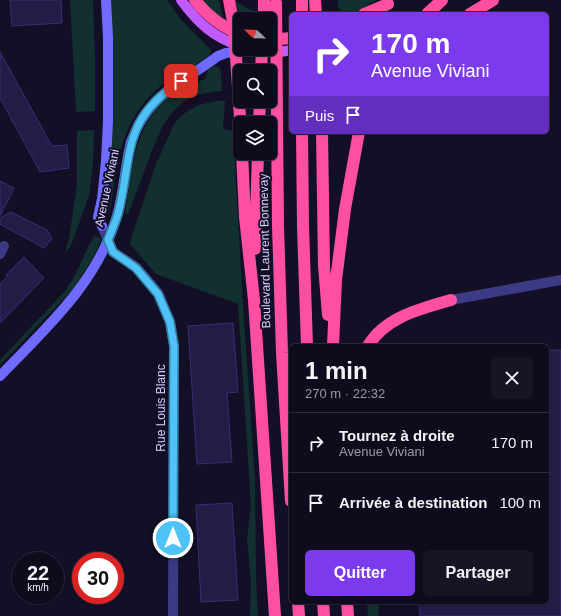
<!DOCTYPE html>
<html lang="fr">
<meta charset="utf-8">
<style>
body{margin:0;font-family:Helvetica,sans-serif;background:#171425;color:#f1f3f6;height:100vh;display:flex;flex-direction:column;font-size:15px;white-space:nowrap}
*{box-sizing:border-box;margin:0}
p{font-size:13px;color:#9b9ba3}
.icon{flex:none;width:22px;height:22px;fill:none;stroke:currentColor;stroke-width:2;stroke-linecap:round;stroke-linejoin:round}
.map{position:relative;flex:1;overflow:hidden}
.sheet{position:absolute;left:289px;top:344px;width:260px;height:260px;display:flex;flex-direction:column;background:#0e0b1c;border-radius:6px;box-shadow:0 1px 3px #0004,0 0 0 1px #2e2b3b}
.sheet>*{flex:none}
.hud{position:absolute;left:289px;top:12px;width:260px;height:122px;border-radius:6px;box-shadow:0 1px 3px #0004,0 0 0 1px #2e2b3b;background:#7c3aed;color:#fff;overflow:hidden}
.needle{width:26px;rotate:292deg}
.tools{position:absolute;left:233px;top:12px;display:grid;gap:8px}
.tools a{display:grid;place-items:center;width:44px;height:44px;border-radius:6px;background:#0e0b1c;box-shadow:0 1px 3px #0004,0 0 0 1px #2e2b3b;font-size:20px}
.speed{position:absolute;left:12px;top:552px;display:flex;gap:8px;font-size:20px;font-weight:700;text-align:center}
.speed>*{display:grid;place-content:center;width:52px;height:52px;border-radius:50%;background:#0e0b1c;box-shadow:0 1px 3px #0004,0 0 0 1px #2e2b3b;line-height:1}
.speed small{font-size:10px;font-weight:400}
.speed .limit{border:6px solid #d22;background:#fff;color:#111}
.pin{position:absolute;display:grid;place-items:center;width:34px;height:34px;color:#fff;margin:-17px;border-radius:8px;box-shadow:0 2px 6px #0006}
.me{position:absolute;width:44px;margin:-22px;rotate:0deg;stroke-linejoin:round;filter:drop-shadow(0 0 3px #0008)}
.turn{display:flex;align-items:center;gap:14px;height:84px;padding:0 16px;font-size:18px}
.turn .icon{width:52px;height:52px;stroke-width:2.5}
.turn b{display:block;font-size:28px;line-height:34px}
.then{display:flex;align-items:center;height:38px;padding:0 16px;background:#0003;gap:8px;font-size:15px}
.round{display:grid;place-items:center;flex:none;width:42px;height:42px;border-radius:6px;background:#171425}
.headline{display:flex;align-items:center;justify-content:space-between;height:68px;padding:0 16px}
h1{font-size:24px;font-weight:700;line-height:30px}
.cta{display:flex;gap:8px;margin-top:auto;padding:8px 16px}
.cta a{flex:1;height:46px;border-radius:6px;background:#7c3aed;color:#fff;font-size:16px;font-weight:700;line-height:46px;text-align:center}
.cta a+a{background:#171425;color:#f1f3f6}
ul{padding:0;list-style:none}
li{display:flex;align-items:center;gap:12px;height:60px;padding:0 16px;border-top:1px solid #2e2b3b}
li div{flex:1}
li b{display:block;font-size:15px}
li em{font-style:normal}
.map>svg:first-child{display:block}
</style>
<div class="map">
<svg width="561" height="616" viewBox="0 0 561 616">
<rect width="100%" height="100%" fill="#130f26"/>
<path fill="#12302f" d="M70 0H93L95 55V111L76 112Z
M109 0H167L182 21 211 50 210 55 165 85 164 83C119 120 119 158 110 210L103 208Z
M201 0H219L224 22Z
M338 0H377L352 14H343L338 6Z
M236 2 255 12V19H240V21Z
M215 66 220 68 221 73 222 91C175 93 164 120 149 159 142 177 135 196 128 214L125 213C131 176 133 132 161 104 169 96 179 90 188 83L195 84 206 78 208 70Z
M217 101H225L223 129 233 131 243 306 255 480 256 579 258 616H250L251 581 247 539 251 506 238 304 156 274 130 244 131 238 156 164 175 122 186 112 198 105Z
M94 130 93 165 89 196 71 245 65 254 69 238 77 185V131Z
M94 235 101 239V241L94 256 75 287 0 365V360L65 291 74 277Z
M367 602H378L379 616H368Z"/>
<path fill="#241b47" stroke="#3b2d73" d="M10 0H61L62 23 12 26Z
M0 52 52 146 67 145 69 168 40 172 0 98Z
M0 181 14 188 0 216Z
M11 212 47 230 52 239 44 248 0 224V218Z
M24 257 44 278 0 323V284L8 276 6 275Z
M233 323 238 392 227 393 232 462 197 464 188 326Z
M547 350H561V616H420L419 602H547Z
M232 503 238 600 201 602 196 505Z"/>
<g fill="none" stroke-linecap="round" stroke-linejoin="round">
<path stroke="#3d3a85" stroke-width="10" d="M102 226 113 252 136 267 158 293 170 322 174 346 173 616
M0 254 4 246
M451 300 561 280"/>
<path stroke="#6f6bff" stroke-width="10" d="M102 226 98 217 102 199 106 161 108 121V38L106 0
M0 376C47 327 97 283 117 216 124 192 125 166 131 142 148 94 181 84 218 56L226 53 242 51"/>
<path stroke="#c25bff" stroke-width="10" d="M181 0C198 23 213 37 240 46
M247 49 280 52 291 50"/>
<path stroke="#ff4fa3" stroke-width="12" d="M195 0C207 16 222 27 240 34
M302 0V14
M315 0 316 14
M364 14 388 4
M427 14 442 0
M470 14 493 0
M264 19V0
M270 40 291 38
M277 119 278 226 282 353 291 501
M259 123 260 101
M302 132 303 226 307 346
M322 132 324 266 328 315
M242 153 245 217 254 300 275 616
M255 249 258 153
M333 346 336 280 345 209 359 132
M368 346C385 317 420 309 451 300
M298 602 299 616
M323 602 324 616
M347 602 348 616"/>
<path stroke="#ff4fa3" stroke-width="12" d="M229 0 234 27 240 117
M276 3 277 119
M261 71 262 49"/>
</g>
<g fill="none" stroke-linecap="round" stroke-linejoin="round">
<defs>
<path id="route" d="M173 538 174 346 170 322 158 294 136 268 113 252 108 240C111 232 115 223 118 214 133 154 121 120 181 81"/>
</defs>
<use href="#route" stroke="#337fa1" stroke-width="10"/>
<use href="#route" stroke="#4fc3f7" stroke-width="7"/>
</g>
<g text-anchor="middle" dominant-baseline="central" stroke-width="4" stroke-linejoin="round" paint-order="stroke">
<g font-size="12" fill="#d9d4ff" stroke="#130f26">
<text transform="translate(107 188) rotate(-78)">Avenue Viviani</text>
<text transform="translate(265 251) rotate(-91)">Boulevard Laurent Bonnevay</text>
<text transform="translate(161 408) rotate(-90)">Rue Louis Blanc</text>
</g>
</g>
</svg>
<div class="tools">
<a><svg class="needle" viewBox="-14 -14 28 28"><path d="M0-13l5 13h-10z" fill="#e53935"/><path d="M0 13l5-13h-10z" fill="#9b9ba3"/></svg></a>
<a><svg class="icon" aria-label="search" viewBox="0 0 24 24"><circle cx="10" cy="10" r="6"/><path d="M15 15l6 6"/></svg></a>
<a><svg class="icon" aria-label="layers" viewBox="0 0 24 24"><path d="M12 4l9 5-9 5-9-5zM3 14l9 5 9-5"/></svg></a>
</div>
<div class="speed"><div>22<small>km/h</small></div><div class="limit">30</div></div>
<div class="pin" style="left:181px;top:81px;background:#d93025"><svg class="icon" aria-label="arrive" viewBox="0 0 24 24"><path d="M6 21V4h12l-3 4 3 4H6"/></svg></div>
<svg class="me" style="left:173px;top:538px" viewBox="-20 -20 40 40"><circle r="17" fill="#4fc3f7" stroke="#fff" stroke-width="3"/><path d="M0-11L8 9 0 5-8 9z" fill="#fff"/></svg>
<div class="hud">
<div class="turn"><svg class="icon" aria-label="right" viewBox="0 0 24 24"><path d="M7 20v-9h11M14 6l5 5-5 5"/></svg><div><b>170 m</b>Avenue Viviani</div></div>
<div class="then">Puis<svg class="icon" aria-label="arrive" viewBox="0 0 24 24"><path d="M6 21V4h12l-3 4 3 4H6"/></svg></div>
</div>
<section class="sheet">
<div class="headline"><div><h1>1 min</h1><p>270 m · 22:32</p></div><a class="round"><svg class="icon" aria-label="close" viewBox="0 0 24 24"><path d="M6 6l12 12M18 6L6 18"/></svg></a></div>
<ul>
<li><svg class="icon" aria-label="right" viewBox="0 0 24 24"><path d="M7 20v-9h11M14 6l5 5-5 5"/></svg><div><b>Tournez à droite</b><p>Avenue Viviani</p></div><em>170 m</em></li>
<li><svg class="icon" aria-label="arrive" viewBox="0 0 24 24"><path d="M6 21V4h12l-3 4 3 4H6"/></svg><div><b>Arrivée à destination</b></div><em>100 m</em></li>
</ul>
<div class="cta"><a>Quitter</a><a>Partager</a></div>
</section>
</div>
